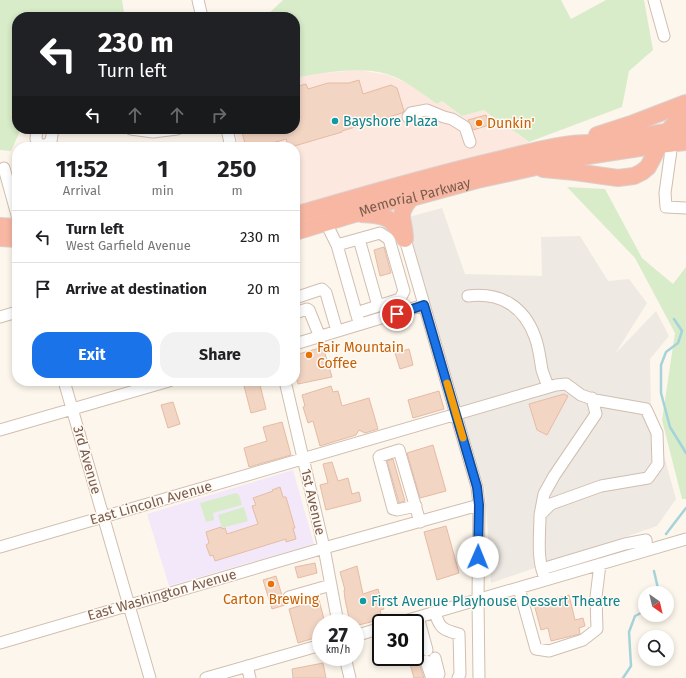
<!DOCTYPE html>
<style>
body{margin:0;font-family:"Fira Sans",sans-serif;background:#f2f2f2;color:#202124;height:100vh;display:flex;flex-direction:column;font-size:15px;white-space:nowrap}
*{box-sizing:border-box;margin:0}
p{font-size:13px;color:#757577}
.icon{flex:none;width:22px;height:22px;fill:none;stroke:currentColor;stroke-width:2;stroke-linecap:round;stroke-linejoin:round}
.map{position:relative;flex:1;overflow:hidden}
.panel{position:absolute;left:12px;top:142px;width:288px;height:244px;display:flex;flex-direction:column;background:#fff;border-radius:16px;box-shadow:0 2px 6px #0003}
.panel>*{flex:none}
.hud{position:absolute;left:12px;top:12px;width:288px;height:122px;border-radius:16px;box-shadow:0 2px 6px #0003;background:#202124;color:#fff;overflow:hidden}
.needle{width:26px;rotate:146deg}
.buttons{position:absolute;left:638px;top:586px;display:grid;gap:8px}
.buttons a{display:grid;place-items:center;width:36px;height:36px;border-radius:50%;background:#fff;box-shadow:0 2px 6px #0003;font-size:20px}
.speed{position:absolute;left:312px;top:614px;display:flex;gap:8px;font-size:20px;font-weight:700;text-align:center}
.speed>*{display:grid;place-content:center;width:52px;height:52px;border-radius:50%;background:#fff;box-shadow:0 2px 6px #0003;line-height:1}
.speed small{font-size:10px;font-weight:400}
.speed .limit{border:2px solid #111;border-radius:6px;background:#fff;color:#111}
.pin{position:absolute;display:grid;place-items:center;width:34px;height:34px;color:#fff;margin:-17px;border:2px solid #fff;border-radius:50%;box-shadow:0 1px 4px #0007}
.me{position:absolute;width:44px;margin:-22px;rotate:1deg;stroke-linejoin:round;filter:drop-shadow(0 0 3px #0008)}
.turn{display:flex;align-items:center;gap:14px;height:84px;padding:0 20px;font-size:18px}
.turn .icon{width:52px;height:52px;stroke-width:2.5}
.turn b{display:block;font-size:28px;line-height:34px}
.lanes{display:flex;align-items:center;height:38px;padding:0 20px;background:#0003;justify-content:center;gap:20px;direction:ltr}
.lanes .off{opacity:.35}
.eta{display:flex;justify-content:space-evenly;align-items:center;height:68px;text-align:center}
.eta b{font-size:24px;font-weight:700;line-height:28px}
.action{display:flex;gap:8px;margin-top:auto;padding:8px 20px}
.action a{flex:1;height:46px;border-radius:16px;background:#1a73e8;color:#fff;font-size:16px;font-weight:700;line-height:46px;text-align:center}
.action a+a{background:#f2f2f2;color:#202124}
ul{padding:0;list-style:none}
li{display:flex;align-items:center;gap:12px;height:52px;padding:0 20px;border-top:1px solid #e0e0e0}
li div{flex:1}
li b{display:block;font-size:15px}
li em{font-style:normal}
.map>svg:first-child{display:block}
</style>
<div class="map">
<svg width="686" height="678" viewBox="0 0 686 678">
<rect width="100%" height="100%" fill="#fdf6ec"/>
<path fill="#fde8e0" d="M359 70 388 75 409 84 437 104 442 101 462 116 484 110 504 126 517 133 532 145 295 209V147H239L235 129H295V78L324 73Z"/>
<path fill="#efe9e4" d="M442 208 465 274 542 276 541 237 580 236 608 281 629 279 647 303 615 354 656 311 669 336 650 359 651 409 676 499 657 526 491 583 485 490 405 218Z"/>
<path fill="#f3e8fa" d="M293 470 314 544 169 586 147 514Z"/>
<path fill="#d8ecc9" d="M0 0H122L124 12 120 17H17V129H21L11 151 0 150Z
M283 0H561L571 19 606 0H644L653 50 629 71 622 107 529 142 517 133 504 126 484 110 462 116 442 101 437 104C422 94 406 80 387 74 358 66 324 73 295 78V17H265Z
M567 187 605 189 642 258 673 284 686 267V499H682L662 420 675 333 635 258Z
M236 493 239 495 242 505 213 513 214 520 206 522 200 503Z
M244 507 248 521 222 528 218 515Z"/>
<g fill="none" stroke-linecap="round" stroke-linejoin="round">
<path stroke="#a5d3da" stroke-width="2.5" d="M674 319 682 331 678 343 666 352 661 365V393L670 427 686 453
M666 534 686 508
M654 571 659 593
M623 678 631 666 629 632 635 616 645 611"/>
</g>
<path fill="#f3d5c3" stroke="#e6bba3" d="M359 80 363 94 391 85 397 88 404 111 402 113 342 131V132L291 147H289L286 139 259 147H246L241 129H295V87L306 84 308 89 328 83H349Z
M486 115 489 125 473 130 468 120Z
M384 247 391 273 380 276 374 250Z
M323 347 332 377 298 384 295 373V355Z
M409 349 413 365 400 369 395 353Z
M249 381H259L266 409 251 413 243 382Z
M331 386 333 392 338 391 342 406 369 398 378 429 365 433 359 430 356 435 320 446 313 421 308 423 303 407 305 406 302 395Z
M439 391 444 409 413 418 408 400Z
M564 394 568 396 547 435 537 430 529 404Z
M173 402 180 424 168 428 161 405Z
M282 422 291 455 249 467 244 448 267 441 263 427Z
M433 445 446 491 420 498 407 453Z
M393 459 405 501 399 503 387 461Z
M332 462 338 481 348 478 352 494 359 492 361 501 326 510 320 485 328 483 323 464Z
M280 487 283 497H286L295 528H293L296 539 286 542V539L215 561 213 555 210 556 206 545 209 543 206 532 221 527 222 529 225 528 227 534 258 524 252 506 256 505 253 498 273 491 272 490Z
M446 526 459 573 437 580 424 532Z
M315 563 317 573 298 578 295 567Z
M357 566 363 594 378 589 384 609 380 610 382 619 355 626V623H350L345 599 344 590H345L340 572Z
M276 576 285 605 272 609 263 580Z
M569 595 575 620 583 618 585 626 579 628 580 634 551 641 548 628 541 630 534 604Z
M319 600 325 623H321V636L298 643 289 609Z
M420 652 422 655 419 659V663L424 678H414L408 657H415V654Z
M323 663 326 678H293L292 669Z"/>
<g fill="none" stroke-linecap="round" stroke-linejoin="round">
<defs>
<path id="minor" d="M198 0 202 17
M654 0 664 36
M408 117 411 113 427 110 444 117 452 119 465 127 470 142
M37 129 36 139 38 143 41 145H46L51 141 53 129
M131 129 153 132 177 129
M227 129 231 147
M672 143 665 193 666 207 686 208
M4 168 17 215
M326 223 337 245 358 319
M359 239 378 306
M405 239 477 487 479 505 478 600 479 678
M337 245 380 233 389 239 404 291 400 299 356 313
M468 296C500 292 524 306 535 337 539 347 540 359 542 370 544 376 546 381 548 387
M295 298 322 289 326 293 337 331
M295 313 307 309 309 310 320 337
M0 317 17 312
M295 344 424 305
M64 381 150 678
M285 381 324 548 338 623
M0 430 169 381
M416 506 397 510 393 509 379 457 380 456 399 450 420 522
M540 515 544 494 554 476 596 414 592 398
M0 547 556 385 566 384 581 395 595 400 646 409 657 433 658 464 648 478 601 486 551 504 540 515C540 536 536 561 546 580
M542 569 625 544 646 540 647 550
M519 588 536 649 549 651 583 640 597 629 596 597 600 564
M289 597 331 585
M435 612C439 628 443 630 459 634L460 674 458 678
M418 617 427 650
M398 623 686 539
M355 636 381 628
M0 643 324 548 479 505
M345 657 350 678
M435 658 439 674 437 678
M426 661 431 676 434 678
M247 666 250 678
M206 678 321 645"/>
<g id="highway">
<path d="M597 135 634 123 686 103"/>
<path d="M543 169 575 172 618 178 634 176 642 172 648 167 666 133 686 112"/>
<path d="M361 214C388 215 390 217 405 239"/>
<path d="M295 215C363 195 432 175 501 159 531 152 563 142 594 143L686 129"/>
<path d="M0 226 17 227"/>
<path id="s1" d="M295 232 358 213 372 207 399 199 411 198 477 180 536 167 555 161 659 145 686 142"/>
<path d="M405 237C404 217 396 216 411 198"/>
<path d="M0 238 17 239"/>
</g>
</defs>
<use href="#minor" stroke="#d1beb0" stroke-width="13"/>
<use href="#highway" stroke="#dad1cd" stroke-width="18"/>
<use href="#minor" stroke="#fff" stroke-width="11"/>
<use href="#highway" stroke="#f7b7a3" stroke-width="16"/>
</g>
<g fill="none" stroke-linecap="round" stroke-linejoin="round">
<defs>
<path id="route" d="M397 314 424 305 477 487 479 505 478 557"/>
</defs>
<use href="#route" stroke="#114b97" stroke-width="10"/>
<use href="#route" stroke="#1a73e8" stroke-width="7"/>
<path stroke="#f59e0b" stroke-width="7" d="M447 383 463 438"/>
</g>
<g fill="#0f9aa8" stroke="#fffaf3" stroke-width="1.5">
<circle cx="335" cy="121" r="4"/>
<circle cx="363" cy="601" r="4"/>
</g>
<g fill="#e8710a" stroke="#fffaf3" stroke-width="1.5">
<circle cx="479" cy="123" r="4"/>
<circle cx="309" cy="355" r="4"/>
<circle cx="271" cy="584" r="4"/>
</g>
<g text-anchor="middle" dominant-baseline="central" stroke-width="3" stroke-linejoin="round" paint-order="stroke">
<g font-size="14" fill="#0d838f" stroke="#fffaf3" text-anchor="start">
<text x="343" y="121">Bayshore Plaza</text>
<text x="371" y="601">First Avenue Playhouse Dessert Theatre</text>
</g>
<g font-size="14" fill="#c56008" stroke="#fffaf3" text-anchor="start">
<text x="487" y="123">Dunkin'</text>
<text x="317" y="347">Fair Mountain<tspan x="317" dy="16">Coffee</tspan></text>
<text x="271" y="599" text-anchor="middle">Carton Brewing</text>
</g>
<g font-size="14" fill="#7a5c4d" stroke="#fffaf3">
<text stroke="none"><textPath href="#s1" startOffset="125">Memorial Parkway</textPath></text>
<text transform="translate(87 460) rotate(74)">3rd Avenue</text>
<text transform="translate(313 502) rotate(77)">1st Avenue</text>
<text transform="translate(151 503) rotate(-16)">East Lincoln Avenue</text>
<text transform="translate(162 595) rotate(-16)">East Washington Avenue</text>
</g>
</g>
</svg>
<div class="buttons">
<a><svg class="needle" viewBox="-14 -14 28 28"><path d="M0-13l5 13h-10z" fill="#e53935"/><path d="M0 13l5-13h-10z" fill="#757577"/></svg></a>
<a><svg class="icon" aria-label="search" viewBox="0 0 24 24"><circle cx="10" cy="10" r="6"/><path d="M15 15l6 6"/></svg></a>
</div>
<div class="speed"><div>27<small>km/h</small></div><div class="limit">30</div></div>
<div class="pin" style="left:397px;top:314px;background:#d93025"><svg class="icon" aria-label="arrive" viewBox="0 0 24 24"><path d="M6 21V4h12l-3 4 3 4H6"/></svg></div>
<svg class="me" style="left:478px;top:557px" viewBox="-20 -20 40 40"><circle r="19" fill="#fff"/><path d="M0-13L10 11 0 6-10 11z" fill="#1a73e8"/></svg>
<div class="hud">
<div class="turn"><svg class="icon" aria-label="left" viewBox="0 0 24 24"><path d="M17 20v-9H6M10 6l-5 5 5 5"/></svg><div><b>230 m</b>Turn left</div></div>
<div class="lanes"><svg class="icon" aria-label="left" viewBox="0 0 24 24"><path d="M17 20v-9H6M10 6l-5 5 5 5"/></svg><svg class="icon off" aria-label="ahead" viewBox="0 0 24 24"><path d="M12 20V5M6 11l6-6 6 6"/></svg><svg class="icon off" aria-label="ahead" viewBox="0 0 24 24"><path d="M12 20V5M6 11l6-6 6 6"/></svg><svg class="icon off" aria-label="right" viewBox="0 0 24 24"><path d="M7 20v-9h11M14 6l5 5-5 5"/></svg></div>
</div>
<section class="panel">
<div class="eta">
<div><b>11:52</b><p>Arrival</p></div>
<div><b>1</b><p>min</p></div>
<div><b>250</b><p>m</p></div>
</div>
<ul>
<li><svg class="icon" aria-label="left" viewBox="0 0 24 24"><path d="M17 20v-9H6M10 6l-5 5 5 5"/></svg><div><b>Turn left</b><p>West Garfield Avenue</p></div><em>230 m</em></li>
<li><svg class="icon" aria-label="arrive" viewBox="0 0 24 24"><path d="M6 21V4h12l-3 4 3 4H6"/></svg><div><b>Arrive at destination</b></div><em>20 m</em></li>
</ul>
<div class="action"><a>Exit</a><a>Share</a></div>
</section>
</div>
